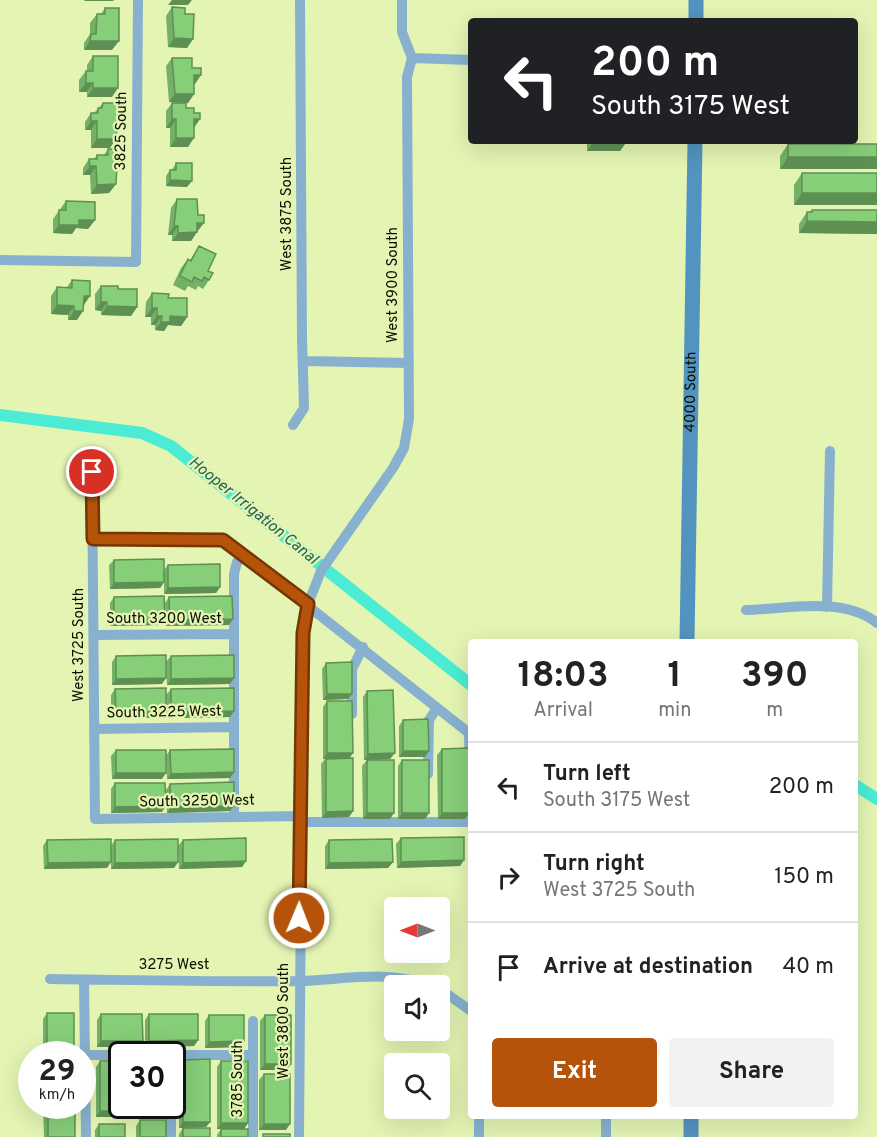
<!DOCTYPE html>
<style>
body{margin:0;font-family:Overpass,sans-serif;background:#f2f2f2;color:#222;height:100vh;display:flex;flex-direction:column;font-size:22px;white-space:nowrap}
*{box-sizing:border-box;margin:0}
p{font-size:20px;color:#767676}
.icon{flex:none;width:33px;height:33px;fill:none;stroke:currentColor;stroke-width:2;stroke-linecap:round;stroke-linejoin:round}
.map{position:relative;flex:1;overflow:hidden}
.panel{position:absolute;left:468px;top:639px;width:390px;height:480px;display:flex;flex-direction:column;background:#fff;border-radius:6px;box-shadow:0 6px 24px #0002}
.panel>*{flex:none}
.top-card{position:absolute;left:468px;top:18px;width:390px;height:126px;border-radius:6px;box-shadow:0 6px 24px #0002;background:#202124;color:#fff;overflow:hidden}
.needle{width:39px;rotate:270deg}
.controls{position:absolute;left:384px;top:897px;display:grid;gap:12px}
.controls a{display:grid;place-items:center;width:66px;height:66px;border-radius:6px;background:#fff;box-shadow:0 6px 24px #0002;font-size:30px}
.speed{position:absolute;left:18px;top:1041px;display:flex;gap:12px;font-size:30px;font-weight:700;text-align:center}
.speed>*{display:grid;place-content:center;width:78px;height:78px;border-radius:50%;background:#fff;box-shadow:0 6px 24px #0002;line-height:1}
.speed small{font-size:15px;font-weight:400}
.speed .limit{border:3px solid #111;border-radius:9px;background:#fff;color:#111}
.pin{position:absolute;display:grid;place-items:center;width:51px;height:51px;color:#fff;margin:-26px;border:3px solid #fff;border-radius:50%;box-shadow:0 2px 6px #0007}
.me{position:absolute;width:66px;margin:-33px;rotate:1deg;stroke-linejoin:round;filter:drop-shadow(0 0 4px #0008)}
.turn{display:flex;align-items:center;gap:21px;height:126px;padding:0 24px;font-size:27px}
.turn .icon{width:78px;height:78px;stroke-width:2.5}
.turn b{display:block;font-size:42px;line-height:51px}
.eta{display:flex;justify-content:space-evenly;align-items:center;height:102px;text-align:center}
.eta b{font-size:36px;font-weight:700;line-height:42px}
.button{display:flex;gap:12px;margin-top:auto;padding:12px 24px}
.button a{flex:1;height:69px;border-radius:6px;background:#b45309;color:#fff;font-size:24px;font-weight:700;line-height:69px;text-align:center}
.button a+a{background:#f2f2f2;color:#222}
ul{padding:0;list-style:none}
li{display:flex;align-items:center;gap:18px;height:90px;padding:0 24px;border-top:2px solid #e0e0e0}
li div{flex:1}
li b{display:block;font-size:22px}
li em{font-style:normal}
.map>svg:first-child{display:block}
</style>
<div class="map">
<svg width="877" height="1137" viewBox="0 0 877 1137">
<rect width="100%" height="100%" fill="#e3f4b3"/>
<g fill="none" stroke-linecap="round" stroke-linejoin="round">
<path stroke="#4becd3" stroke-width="12" d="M0 415 142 433 171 446 471 685
M855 785 877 799"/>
<path stroke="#88b1cf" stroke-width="10" d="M402 0V32L412 58
M412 58 471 60
M0 260 136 262 138 0
M304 361 409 363
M293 425 304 408 302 338 300 0
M92 472 95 819 300 816
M93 539H219L227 542 469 733 471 822H300
M827 607 830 451
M746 610C787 609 843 596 877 623
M94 635 234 634
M352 714V669L363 647
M94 729 234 727
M428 774 429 720 437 708
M234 817V574L237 562 245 556
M50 979C133 980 216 982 299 981 341 980 391 969 431 986
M84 980 86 1137
M440 989 471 1011
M253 1021V1137
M86 1055H122
M172 1055H253
M171 1106V1137
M479 1116V1137
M606 1117V1137
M299 1137 303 633 308 604 321 571 393 468 404 448 409 419 407 77 412 58"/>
<g stroke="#5393bf" stroke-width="15">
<path d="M696 0V21"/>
<path id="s1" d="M687 642 695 141"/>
<path d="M691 1116V1137"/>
</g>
</g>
<path fill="#74b167" d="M172 7 185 14 193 39 187 48 168 47 166 16Z
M105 8 112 50H84V43L90 34V23L97 14H101Z
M93 56 112 97H87V92H79V80L86 71H87V65Z
M172 58 192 68 195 84H194V94L188 103 169 102 166 66Z
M103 103 110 148H91V130H85V122L91 113H94Z
M172 103 186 108 194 127 188 147H170V128H166V111Z
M587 141H627L620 151H587Z
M788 144H877L780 169V156Z
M108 149 116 184 109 193 91 194 90 175H83V168L89 159H94L97 155H104Z
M176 163 187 187 166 186V176L170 170H172Z
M802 173 877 205H794V185Z
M177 199 197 232 191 241H172V235H168L171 208Z
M66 201 95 220 88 229 76 228 72 234 53 233V219Z
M812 210H877V234L799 233V224L807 212H810Z
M199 246 208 271 209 280 203 289 198 286 196 290 188 286 185 291 173 285 181 268 188 259 190 260Z
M72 280 83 305 77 320H68V315L51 314V296L57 287H67Z
M101 286 118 289 137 307 131 316 101 315V311L95 310V294Z
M152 293 168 298 187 317 181 326 168 325 164 331 155 330V325H151V317H145L146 302Z
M114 560 164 570 168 565 220 587 216 593 164 594V582L160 588 110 589 109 565Z
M114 597 165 619 160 625 110 626V603Z
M169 597 233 619 229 625 166 626 165 603Z
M116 656 162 684 112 685V662Z
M171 656 234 678 230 684 167 685 166 662Z
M326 663 348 699 323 700 322 669Z
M115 689 166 712 162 718H111V695Z
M171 689 234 711 230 717 167 718 166 695Z
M367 691 390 759 364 760 363 697Z
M327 701 349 758 353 811 349 817 322 818 321 764 325 759H323V707Z
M403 720 425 757H399V726Z
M442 749 469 813 465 819H438L437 755Z
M116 750 162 779H112L111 756Z
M170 750 234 772 230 778 167 779 166 756Z
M367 760 390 819H363L362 766Z
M402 760 429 813 425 819H398V766Z
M115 783 162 812 111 813V789Z
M170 784 230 811 167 813 166 790Z
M401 838 464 860 460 866 397 868 396 844Z
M47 840 111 846 115 840 178 862 174 868 111 869V846L107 868 44 869 43 846Z
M183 840 246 861 242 867 179 869 178 846Z
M329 840 393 862 388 868 325 869V846Z
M47 1013 74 1054H43V1019Z
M101 1014 143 1041 138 1047H97V1020Z
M149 1014 198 1040 194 1046 145 1047V1020Z
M209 1015 240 1047 205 1048V1021Z
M265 1015 287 1070H260V1021Z
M183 1060 210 1122 206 1127 179 1128V1065Z
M100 1061 127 1111 123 1117H96V1067Z
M221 1061 248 1123 244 1129H217V1067Z
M264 1074 286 1130H259V1080Z
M43 1106H75V1137H44Z
M136 1106H166V1110L162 1116H136Z
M140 1120 166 1137H136V1126Z
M99 1124 125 1137H95V1130Z
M183 1128 210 1137H179V1134Z
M221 1129 248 1137H217V1135Z"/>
<path fill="#5e9054" d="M85 0H114L113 1H84Z
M172 0H192L188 5H168Z
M174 38 193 39 187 48 168 47Z
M90 41H119L112 50H84Z
M194 75H201L195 84H188Z
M86 83H93L87 92H79Z
M93 88H118L112 97H87Z
M175 94H194L188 103 169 102Z
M172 119H176L170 128H166Z
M194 119H200L194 128Z
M91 121H97L91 130H85Z
M176 138H194L188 147H170Z
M97 139H116L110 148H91Z
M594 141H627L620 151H587Z
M788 157H877V169H780Z
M90 166H96L90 175H83Z
M170 180 192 181 187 187 166 186Z
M116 184 109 193 91 194 97 185Z
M802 193H877V205H794Z
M79 220H95L88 229 76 228 72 234 53 233 59 225Z
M807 221 877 222V234L799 233Z
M197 223H204L197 232H191Z
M174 226H178L172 235H168Z
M197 232 191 241H172L178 233Z
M84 296H90L84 305Z
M101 302H107L101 311 95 310Z
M57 305 74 306 68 315 51 314Z
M107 306 137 307 131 316 101 315Z
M152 308H157L151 317H145Z
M74 311H83L77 320H68Z
M157 316H162L155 325H151Z
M170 316 187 317 181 326 168 325 164 331 155 330 161 322Z
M164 582 160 588 110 589 114 583Z
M220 587 216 593 164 594 168 588Z
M165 619 160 625 110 626 114 620Z
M233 619 229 625 166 626 170 620Z
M166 678 162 684 112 685 116 679Z
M234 678 230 684 167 685 171 679Z
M327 694H352L348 699 323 700Z
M234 711 230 717 167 718 171 712Z
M116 712H166L162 718H111Z
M403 751H429L425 757H399Z
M327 753H353L349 759H323Z
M395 753 390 759 364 760 368 754Z
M234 772 230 778 167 779 171 774Z
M116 773H166L162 779H112Z
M166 806 162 812 111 813 115 807Z
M234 806 230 811 167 813 171 807Z
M353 811 349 817 322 818 326 812Z
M367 813H394L390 819H363Z
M402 813H429L425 819H398Z
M442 813H469L465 819H438Z
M464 860 460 866 397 868 401 862Z
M246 861 242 867 179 869 183 863Z
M111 862 107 868 44 869 48 863Z
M178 862 174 868 111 869 115 863Z
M393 862 388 868 325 869 329 863Z
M198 1040 194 1046 145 1047 149 1041Z
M101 1041H143L138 1047H97Z
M244 1041 240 1047 205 1048 209 1042Z
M265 1064H291L287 1070H260Z
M140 1110H166L162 1116H136Z
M100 1111H127L123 1117H96Z
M183 1122H210L206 1127 179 1128Z
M221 1123H248L244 1129H217Z
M264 1124H290L286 1130H259Z"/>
<path fill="#87ce78" stroke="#5e9054" stroke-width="1.5" d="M172 7 185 8V14H194L193 39 174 38Z
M105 8H119V41H90L91 34H96L97 14H105Z
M93 56H118V88H93V83H86V71H93Z
M172 58H192V68H201V75H194V94H175Z
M103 103H119L116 139H97V121H91V113H98V108H102Z
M172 103H186V108H194V113H200V119H194V138H176V119H172Z
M788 144H877V157H788Z
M108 149H118L116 184 97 185 96 166H90L89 159H97V155H108Z
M176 163H192V181L170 180V170H176Z
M802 173H877V193H802Z
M177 199H197L198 215H204V223H197V232L178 233V226H174Z
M66 201 95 202V220H79V225H59V210H66Z
M812 210H877V222L807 221V212H812Z
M199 246 216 254 208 271 213 273 209 280 204 277 202 281 194 277 192 282 180 276 188 259 191 261Z
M72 280 90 281V296H84L83 311H74V306L57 305V287L72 288Z
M101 286H118V289H137V307L107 306V302H101Z
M152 293 169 294 168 298H187V317L170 316V322H161L162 316H157V308H152Z
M164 559V582L114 583V560Z
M220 564V587L168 588V565Z
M164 596 165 619 114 620V597Z
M232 596 233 619 170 620 169 597Z
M166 655V678L116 679V656Z
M234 655V678L171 679V656Z
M352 662V694H327L326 663Z
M166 688V712H116L115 689Z
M234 688V711L171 712V689Z
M393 690 395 753 368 754 367 691Z
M327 701H352L353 753H327Z
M428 719 429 751H403V720Z
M469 748V813H442V749Z
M234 749V772L171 774 170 750Z
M116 750H166V773H116Z
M353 758V811L326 812V759Z
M367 760H394V813H367Z
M402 760H429V813H402Z
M234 782V806L171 807 170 784Z
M115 783H165L166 806 115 807Z
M464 837V860L401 862V838Z
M246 838V861L183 863V840Z
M111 839V862L48 863 47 840Z
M178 839V862L115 863V840Z
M392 839 393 862 329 863V840Z
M47 1013H74V1054H47Z
M101 1014H142L143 1041H101Z
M149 1014H198V1040L149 1041Z
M209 1015H244V1041L209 1042Z
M265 1015H291V1064H265Z
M210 1059V1122H183V1060Z
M100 1061H122V1106H127V1111H100Z
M221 1061H248V1123H221Z
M264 1074H290V1124H264Z
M48 1106H75V1137H48Z
M140 1106H166V1110H140Z
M140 1120H166V1137H140Z
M99 1124H125V1137H99Z
M183 1128H210V1137H183Z
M221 1129H248V1137H221Z
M263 1134H290V1137H263Z"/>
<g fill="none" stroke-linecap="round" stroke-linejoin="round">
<defs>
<path id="route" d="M92 472 93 539 223 540 308 604 303 633 299 918"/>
</defs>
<use href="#route" stroke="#753606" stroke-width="15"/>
<use href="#route" stroke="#b45309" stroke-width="10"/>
</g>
<g text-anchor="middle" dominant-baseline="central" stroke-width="4.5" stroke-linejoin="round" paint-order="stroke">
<g font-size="15" fill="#0c1000" stroke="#e3f4b3">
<text transform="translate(122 131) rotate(-89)">3825 South</text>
<text transform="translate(287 214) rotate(-90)">West 3875 South</text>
<text transform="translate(393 285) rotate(-90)">West 3900 South</text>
<text stroke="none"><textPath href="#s1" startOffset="250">4000 South</textPath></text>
<text x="164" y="619">South 3200 West</text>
<text transform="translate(79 645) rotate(-90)">West 3725 South</text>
<text transform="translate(164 713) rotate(-1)">South 3225 West</text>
<text transform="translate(197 802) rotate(-1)">South 3250 West</text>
<text x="174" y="965">3275 West</text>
<text transform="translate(284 1021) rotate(-90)">West 3800 South</text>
<text transform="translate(238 1079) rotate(-90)">3785 South</text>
</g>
<g font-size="16" font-style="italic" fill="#246358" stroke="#e3f4b3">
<text transform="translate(253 511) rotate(39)">Hooper Irrigation Canal</text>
</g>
</g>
</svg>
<div class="controls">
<a><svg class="needle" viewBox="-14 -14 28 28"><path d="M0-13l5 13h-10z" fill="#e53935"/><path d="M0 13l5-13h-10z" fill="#767676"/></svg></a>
<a><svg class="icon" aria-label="sound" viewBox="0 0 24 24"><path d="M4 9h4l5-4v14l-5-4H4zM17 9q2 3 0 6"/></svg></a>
<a><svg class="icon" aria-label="search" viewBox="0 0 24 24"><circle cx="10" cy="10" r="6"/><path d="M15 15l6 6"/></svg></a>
</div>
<div class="speed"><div>29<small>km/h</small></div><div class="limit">30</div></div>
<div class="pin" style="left:92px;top:472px;background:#d93025"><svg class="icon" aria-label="arrive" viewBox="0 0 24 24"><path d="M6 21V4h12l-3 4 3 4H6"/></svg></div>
<svg class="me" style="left:299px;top:918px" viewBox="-20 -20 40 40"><circle r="17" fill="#b45309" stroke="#fff" stroke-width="3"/><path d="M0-11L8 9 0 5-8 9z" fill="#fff"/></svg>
<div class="top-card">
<div class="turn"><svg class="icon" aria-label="left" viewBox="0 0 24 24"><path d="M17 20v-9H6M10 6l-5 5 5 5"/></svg><div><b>200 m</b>South 3175 West</div></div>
</div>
<section class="panel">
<div class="eta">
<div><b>18:03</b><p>Arrival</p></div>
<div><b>1</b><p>min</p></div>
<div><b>390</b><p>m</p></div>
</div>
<ul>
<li><svg class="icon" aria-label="left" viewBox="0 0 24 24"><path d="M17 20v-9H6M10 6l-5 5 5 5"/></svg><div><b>Turn left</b><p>South 3175 West</p></div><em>200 m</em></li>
<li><svg class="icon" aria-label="right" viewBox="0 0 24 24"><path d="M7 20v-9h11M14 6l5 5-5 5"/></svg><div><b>Turn right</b><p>West 3725 South</p></div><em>150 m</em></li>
<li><svg class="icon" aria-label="arrive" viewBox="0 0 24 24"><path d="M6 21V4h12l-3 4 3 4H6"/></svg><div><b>Arrive at destination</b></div><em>40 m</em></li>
</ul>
<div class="button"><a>Exit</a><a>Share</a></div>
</section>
</div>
